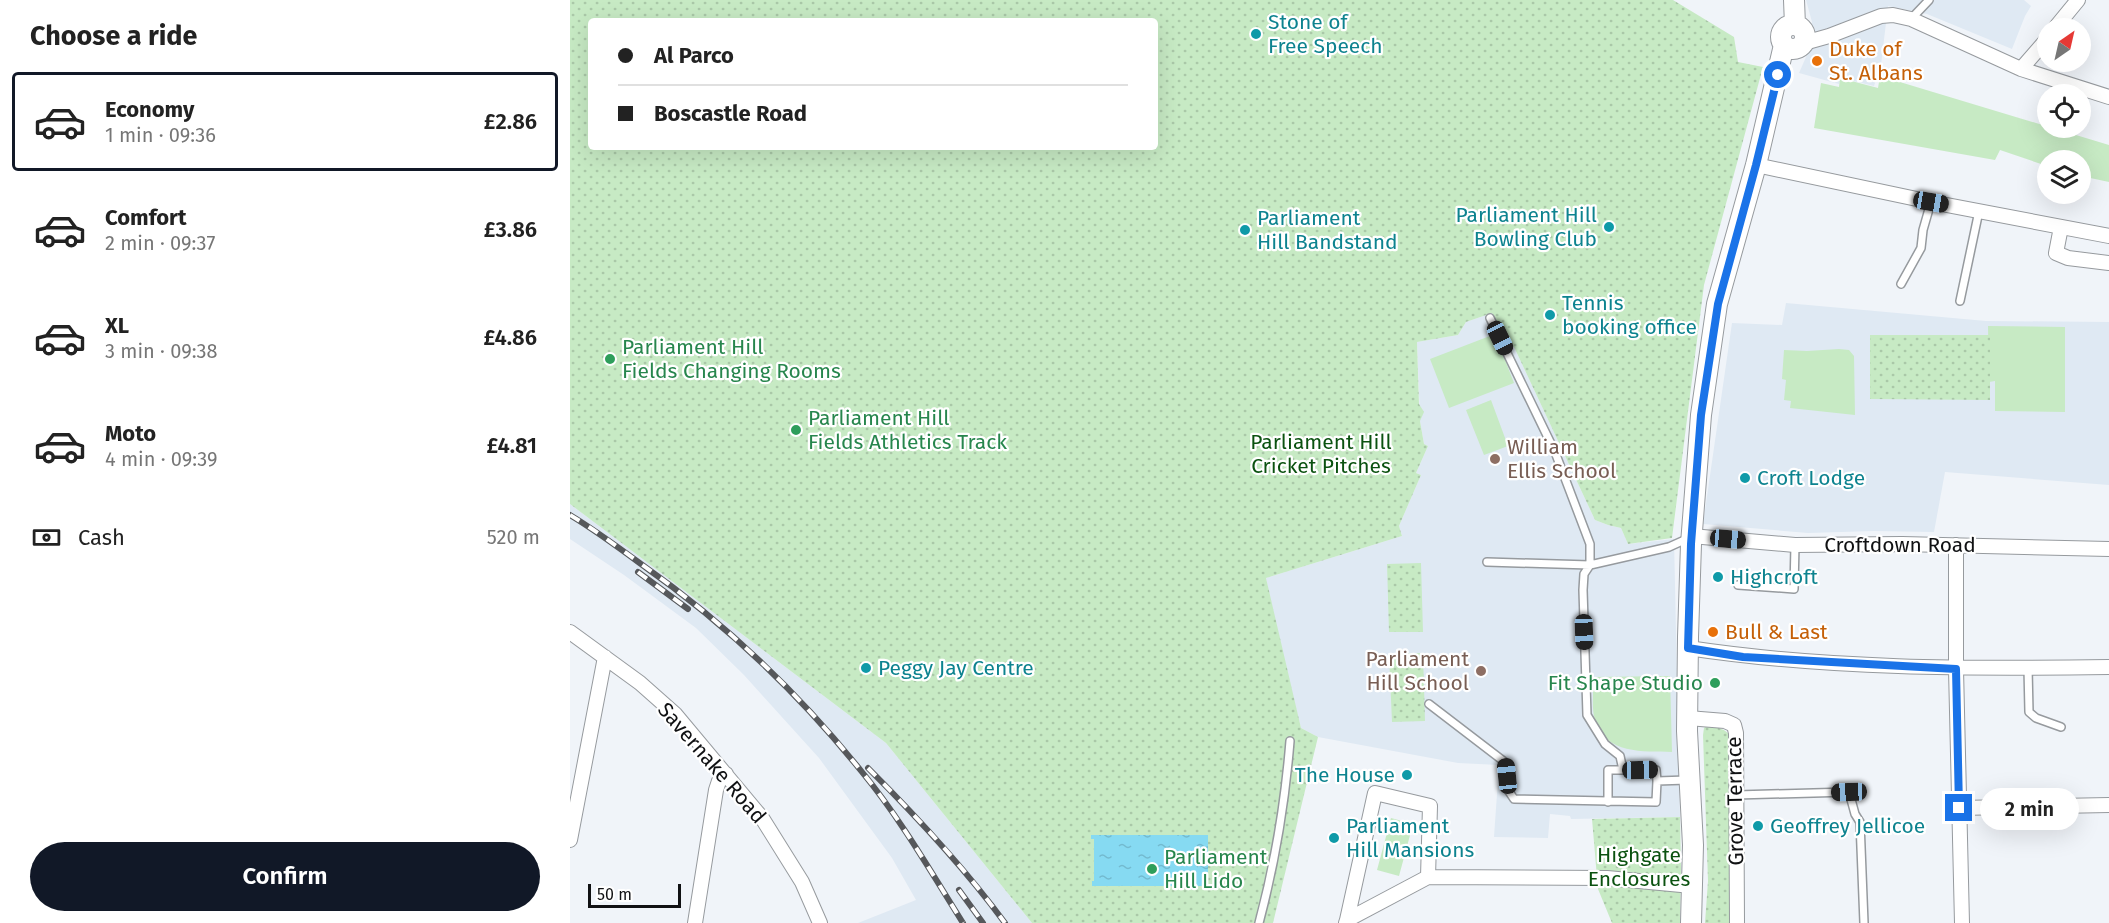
<!DOCTYPE html>
<meta charset="utf-8">
<style>
body{margin:0;font-family:"Fira Sans",sans-serif;background:#f2f2f2;color:#222;height:100vh;display:flex;flex-direction:column;font-size:22px;white-space:nowrap}
*{box-sizing:border-box;margin:0}
p{font-size:20px;color:#767676}
.icon{flex:none;width:33px;height:33px;fill:none;stroke:currentColor;stroke-width:2;stroke-linecap:round;stroke-linejoin:round}
.map{position:relative;flex:1;overflow:hidden}
.sheet{display:flex;flex-direction:column;background:#fff;width:570px}
.sheet>*{flex:none}
.guide{position:absolute;left:18px;top:18px;width:570px;height:132px;border-radius:6px;box-shadow:0 6px 24px #0002;display:grid;align-content:center;height:132px;padding:0 30px;background:#fff}
.needle{width:39px;rotate:34deg}
.fabs{position:absolute;left:1467px;top:18px;display:grid;gap:12px}
.fabs a{display:grid;place-items:center;width:54px;height:54px;border-radius:50%;background:#fff;box-shadow:0 6px 24px #0002;font-size:30px}
.scale{position:absolute;left:18px;bottom:15px;width:93px;box-sizing:border-box;padding-left:6px;border:3px solid #101113;border-top:0;font-size:16px;line-height:21px;white-space:nowrap;color:#101113;-webkit-text-stroke:4px #fff;paint-order:stroke}
.end{position:absolute;width:27px;height:27px;margin:-14px;border:8px solid #1a73e8;background:#fff;box-shadow:0 0 0 3px #fff}
.from{border-radius:50%}
.bubble{position:absolute;height:42px;border-radius:21px;background:#fff;box-shadow:0 6px 24px #0002;font-size:20px;font-weight:600;line-height:42px;text-align:center}
.car{position:absolute;width:18px;height:36px;margin:-18px -9px;border-radius:8px;box-shadow:0 0 4px 2px #0007;background:linear-gradient(#222 24%,#8ab4d8 0 40%,#222 0 76%,#8ab4d8 0 86%,#222 0)}
.guide b{display:flex;align-items:center;gap:21px;height:57px;font-size:22px}
.guide b+b{border-top:2px solid #e0e0e0}
.guide i{width:15px;height:15px;background:#222}
ul{padding:0;list-style:none}
li{display:flex;align-items:center;gap:18px;height:99px;margin:0 12px 9px;padding:0 18px;border:3px solid transparent;border-radius:6px}
li div{flex:1}
li b{display:block;font-size:22px}
li em{font-style:normal;font-weight:600}
li.current{border-color:#111827}
li>.icon{width:54px;height:54px;stroke-width:1.5}
h2{padding:0 30px;font-size:27px;line-height:72px}
.pay{display:flex;align-items:center;gap:15px;height:66px;padding:0 30px;font-size:22px}
.pay p{margin-inline-start:auto}
.button{display:flex;gap:12px;margin-top:auto;padding:12px 30px}
.button a{flex:1;height:69px;border-radius:36px;background:#111827;color:#fff;font-size:24px;font-weight:600;line-height:69px;text-align:center}
main{display:flex;flex:1;min-height:0}
.map>svg:first-child{display:block}
.built{fill:#dfe9f3}
.green{fill:#c7eac4}
.park{fill:url(#park-dots);fill-rule:evenodd}
.water{fill:url(#water-ripples)}
.lines{fill:none;stroke-linecap:round;stroke-linejoin:round}
.lane-casing{stroke:#969a9e;stroke-width:10}
.street-casing{stroke:#969a9e;stroke-width:16}
.secondary-casing{stroke:#969a9e;stroke-width:22}
.lane{stroke:#fff;stroke-width:7}
.street{stroke:#fff;stroke-width:14}
.secondary{stroke:#fff;stroke-width:20}
.rail-casing{stroke:#56585b;stroke-width:6}
.rail{stroke:#fff;stroke-width:4;stroke-dasharray:11;stroke-linecap:butt}
.route{stroke:#1a73e8;stroke-width:8}
.culture-dot{fill:#0f9aa8;stroke:#fff;stroke-width:2}
.food-dot{fill:#e8710a;stroke:#fff;stroke-width:2}
.leisure-dot{fill:#2e9e5b;stroke:#fff;stroke-width:2}
.education-dot{fill:#8d6e63;stroke:#fff;stroke-width:2}
.labels{text-anchor:middle;stroke-width:4.5;stroke-linejoin:round;paint-order:stroke}
.culture-label{font-size:21px;fill:#0d838f;stroke:#fff;text-anchor:start}
.food-label{font-size:21px;fill:#c56008;stroke:#fff;text-anchor:start}
.leisure-label{font-size:21px;fill:#27864d;stroke:#fff;text-anchor:start}
.park-label{font-size:21px;fill:#0b5210;stroke:#fff}
.education-label{font-size:21px;fill:#785e54;stroke:#fff;text-anchor:start}
.street-label{font-size:21px;fill:#101113;stroke:#fff}
</style>
<main>
<section class="sheet">
<h2>Choose a ride</h2>
<ul>
<li class="current"><svg class="icon" aria-label="car" viewBox="0 0 24 24"><path d="M5 17H2v-5l4-1 3-4h7l3 4 3 1v5h-3M9 17h6M6 11h13"/><circle cx="7" cy="17" r="2"/><circle cx="17" cy="17" r="2"/></svg><div><b>Economy</b><p>1 min · 09:36</p></div><em>£2.86</em></li>
<li><svg class="icon" aria-label="car" viewBox="0 0 24 24"><path d="M5 17H2v-5l4-1 3-4h7l3 4 3 1v5h-3M9 17h6M6 11h13"/><circle cx="7" cy="17" r="2"/><circle cx="17" cy="17" r="2"/></svg><div><b>Comfort</b><p>2 min · 09:37</p></div><em>£3.86</em></li>
<li><svg class="icon" aria-label="car" viewBox="0 0 24 24"><path d="M5 17H2v-5l4-1 3-4h7l3 4 3 1v5h-3M9 17h6M6 11h13"/><circle cx="7" cy="17" r="2"/><circle cx="17" cy="17" r="2"/></svg><div><b>XL</b><p>3 min · 09:38</p></div><em>£4.86</em></li>
<li><svg class="icon" aria-label="car" viewBox="0 0 24 24"><path d="M5 17H2v-5l4-1 3-4h7l3 4 3 1v5h-3M9 17h6M6 11h13"/><circle cx="7" cy="17" r="2"/><circle cx="17" cy="17" r="2"/></svg><div><b>Moto</b><p>4 min · 09:39</p></div><em>£4.81</em></li>
</ul>
<div class="pay"><svg class="icon" aria-label="cash" viewBox="0 0 24 24"><path d="M3 7h18v10H3z"/><circle cx="12" cy="12" r="2"/></svg>Cash<p>520 m</p></div>
<div class="button"><a>Confirm</a></div>
</section>
<div class="map">
<svg width="1539" height="923" viewBox="0 0 1539 923">
<defs>
<pattern id="park-dots" width="8" height="8" patternUnits="userSpaceOnUse" patternTransform="scale(1.5)"><rect width="8" height="8" fill="#c7eac4"/><path d="M2 2h.1M6 6h.1" fill="none" stroke="#aac8a8" stroke-width="1.8" stroke-linecap="round"/></pattern>
<pattern id="water-ripples" width="26" height="14" patternUnits="userSpaceOnUse" patternTransform="scale(1.5)"><rect width="26" height="14" fill="#86daf2"/><path d="M2 4q2-2 4 0t4 0M15 11q2-2 4 0t4 0" fill="none" stroke="#73bacf"/></pattern>
</defs>
<rect width="100%" height="100%" fill="#f0f4f9"/>
<path class="built" d="M1236 0H1454L1461 6 1455 16 1442 49 1357 14 1318 6 1311 65 1304 86 1271 78 1269 84 1229 73 1243 41 1242 22Z
M1216 303 1416 321 1539 322V485L1375 472 1364 532 1304 531 1238 533 1133 524 1162 323 1212 325Z
M922 313 945 349 1025 520 1038 525 1051 528 1058 544 1104 539 1110 817 1001 819 1000 816 980 814 978 838 924 837 929 765 888 763 748 737 731 728 707 634 696 578 832 536 829 526 851 475 846 473 858 446 854 444 850 421 847 342 888 335 896 322Z
M0 504 316 743 462 923H288L346 900 322 858 249 758 174 675 126 628 54 575 0 539Z"/>
<path class="green" d="M1310 76 1539 145V182L1511 176 1510 160H1478L1477 166 1430 150 1425 160 1244 128 1251 83 1269 87 1270 78 1308 88Z
M1418 326 1495 327V412L1425 411V381L1419 382Z
M925 334 944 383 879 408 860 359Z
M1269 349 1279 350 1284 356 1285 415 1220 408 1221 401 1214 400 1216 380 1212 379 1214 350 1237 351Z
M921 400 938 446 914 455 896 410Z
M1100 676 1102 752C1073 751 1036 755 1025 720 1021 708 1024 691 1023 677Z
M821 818 843 824 829 876 807 870Z"/>
<path class="park" d="M0 0H1103L1164 37 1168 62 1193 67 1134 285 1102 538 1058 544 1051 528 1038 525 1025 520 945 349 922 313 896 322 888 335 847 342 849 404 854 412 850 421 854 444 858 446 846 473 851 475 829 526 832 536 696 578 731 728 748 737 703 923H462L316 743 0 504ZM21 21H585V147H21Z
M1300 335H1420V400L1300 399Z
M851 563 853 632H819L817 564Z
M853 653 855 721 822 722 819 654Z
M1136 726C1148 727 1155 728 1162 738V923H1135L1138 881 1133 735 1134 728Z
M1110 817 1111 868 1110 923H1042L1028 889 1022 819Z"/>
<path class="water" d="M521 835H638V886H522V881H524V839H521Z"/>
<g class="lines">
<defs>
<path id="lane" d="M1341 19 1359 0
M1331 284 1351 248 1353 230 1361 202
M1390 301 1409 211
M917 562 1020 565V544L985 452 920 318
M1168 585 1224 589 1225 545
M1458 668 1459 712 1466 718 1491 727
M859 704 936 763 938 790 944 799 1086 802 1087 781 1117 780
M1087 781 1086 770H1053L1050 756 1035 744 1017 715 1013 590 1014 574 1020 565 1099 547 1119 538
M1166 795 1279 792 1285 814 1290 822 1294 923
M1038 802V770H1053
M689 923C705 863 715 803 720 741"/>
<path id="street" d="M1485 28 1508 0
M1234 43 1259 36 1311 16 1323 15 1341 19 1451 69 1539 97
M1451 69 1478 38
M1186 165 1361 202 1539 236
M1491 227 1486 253 1498 258 1539 263
M1121 536 1225 545 1332 544 1539 549
M1386 545V669L1392 923
M0 632 70 683 105 714 192 818 232 882 250 923
M1118 648C1257 669 1399 669 1539 667
M1118 718 1155 721 1164 725 1166 733 1167 923
M1389 808 1539 805
M0 840 35 657
M777 920 805 793 860 806 858 877
M125 923 146 790 149 781 156 774
M776 923 777 920 858 877 1037 878 1122 886"/>
<path id="secondary" d="M1224 0 1225 25
M1211 37a12 12 0 1 1 24 0a12 12 0 1 1-24 0Z
M1121 923 1123 845 1117 731 1118 637 1121 544 1131 415 1147 304 1186 165 1214 45"/>
</defs>
<use href="#lane" class="lane-casing"/>
<use href="#street" class="street-casing"/>
<use href="#secondary" class="secondary-casing"/>
<use href="#lane" class="lane"/>
<use href="#street" class="street"/>
<use href="#secondary" class="secondary"/>
<defs>
<path id="rail" d="M0 515C25 530 48 547 71 564 155 623 228 692 292 772 330 818 361 872 393 923
M68 572 118 609
M298 768C347 817 394 867 435 923
M389 890 413 923"/>
</defs>
<use href="#rail" class="rail-casing"/>
<use href="#rail" class="rail"/>
</g>
<g class="lines">
<path class="route" d="M1208 75 1186 165 1148 304 1131 415 1121 544 1118 648 1173 657 1386 669 1389 808"/>
</g>
<g class="culture-dot">
<circle cx="686" cy="34" r="6"/>
<circle cx="1039" cy="227" r="6"/>
<circle cx="675" cy="230" r="6"/>
<circle cx="980" cy="315" r="6"/>
<circle cx="1175" cy="478" r="6"/>
<circle cx="1148" cy="577" r="6"/>
<circle cx="296" cy="668" r="6"/>
<circle cx="837" cy="775" r="6"/>
<circle cx="1188" cy="826" r="6"/>
<circle cx="764" cy="838" r="6"/>
</g>
<g class="food-dot">
<circle cx="1247" cy="61" r="6"/>
<circle cx="1143" cy="632" r="6"/>
</g>
<g class="leisure-dot">
<circle cx="40" cy="359" r="6"/>
<circle cx="226" cy="430" r="6"/>
<circle cx="1145" cy="683" r="6"/>
<circle cx="582" cy="869" r="6"/>
</g>
<g class="education-dot">
<circle cx="925" cy="459" r="6"/>
<circle cx="911" cy="671" r="6"/>
</g>
<g class="labels">
<g class="culture-label">
<text x="698" y="29">Stone of<tspan x="698" dy="24">Free Speech</tspan></text>
<text x="1027" y="222" text-anchor="end">Parliament Hill<tspan x="1027" dy="24">Bowling Club</tspan></text>
<text x="687" y="225">Parliament<tspan x="687" dy="24">Hill Bandstand</tspan></text>
<text x="992" y="310">Tennis<tspan x="992" dy="24">booking office</tspan></text>
<text x="1187" y="485">Croft Lodge</text>
<text x="1160" y="584">Highcroft</text>
<text x="308" y="675">Peggy Jay Centre</text>
<text x="825" y="782" text-anchor="end">The House</text>
<text x="776" y="833">Parliament<tspan x="776" dy="24">Hill Mansions</tspan></text>
<text x="1200" y="833">Geoffrey Jellicoe</text>
</g>
<g class="food-label">
<text x="1259" y="56">Duke of<tspan x="1259" dy="24">St. Albans</tspan></text>
<text x="1155" y="639">Bull &amp; Last</text>
</g>
<g class="leisure-label">
<text x="52" y="354">Parliament Hill<tspan x="52" dy="24">Fields Changing Rooms</tspan></text>
<text x="238" y="425">Parliament Hill<tspan x="238" dy="24">Fields Athletics Track</tspan></text>
<text x="1133" y="690" text-anchor="end">Fit Shape Studio</text>
<text x="594" y="864">Parliament<tspan x="594" dy="24">Hill Lido</tspan></text>
</g>
<g class="park-label">
<text x="751" y="449">Parliament Hill<tspan x="751" dy="24">Cricket Pitches</tspan></text>
<text x="1069" y="862">Highgate<tspan x="1069" dy="24">Enclosures</tspan></text>
</g>
<g class="education-label">
<text x="937" y="454">William<tspan x="937" dy="24">Ellis School</tspan></text>
<text x="899" y="666" text-anchor="end">Parliament<tspan x="899" dy="24">Hill School</tspan></text>
</g>
<g class="street-label">
<text x="1330" y="552">Croftdown Road</text>
<text transform="translate(142 763) rotate(49)" y="7">Savernake Road</text>
<text transform="translate(1165 801) rotate(-91)" y="7">Grove Terrace</text>
</g>
</g>
</svg>
<div class="fabs">
<a><svg class="needle" viewBox="-14 -14 28 28"><path d="M0-13l5 13h-10z" fill="#e53935"/><path d="M0 13l5-13h-10z" fill="#767676"/></svg></a>
<a><svg class="icon" aria-label="locate" viewBox="0 0 24 24"><circle cx="12" cy="12" r="6"/><path d="M12 2v4M12 18v4M2 12h4M18 12h4"/></svg></a>
<a><svg class="icon" aria-label="layers" viewBox="0 0 24 24"><path d="M12 4l9 5-9 5-9-5zM3 14l9 5 9-5"/></svg></a>
</div>
<div class="scale">50 m</div>
<i class="end from" style="left:1208px;top:75px"></i>
<i class="end" style="left:1389px;top:808px"></i>
<div class="bubble" style="left:1410px;top:788px;width:99px">2 min</div>
<i class="car" style="left:1361px;top:202px;rotate:100deg"></i>
<i class="car" style="left:930px;top:338px;rotate:154deg"></i>
<i class="car" style="left:1158px;top:539px;rotate:95deg"></i>
<i class="car" style="left:1014px;top:632px;rotate:178deg"></i>
<i class="car" style="left:1070px;top:770px;rotate:89deg"></i>
<i class="car" style="left:937px;top:776px;rotate:354deg"></i>
<i class="car" style="left:1279px;top:792px;rotate:268deg"></i>
<div class="guide">
<b><i class="from"></i>Al Parco</b>
<b><i></i>Boscastle Road</b>
</div>
</div>
</main>
